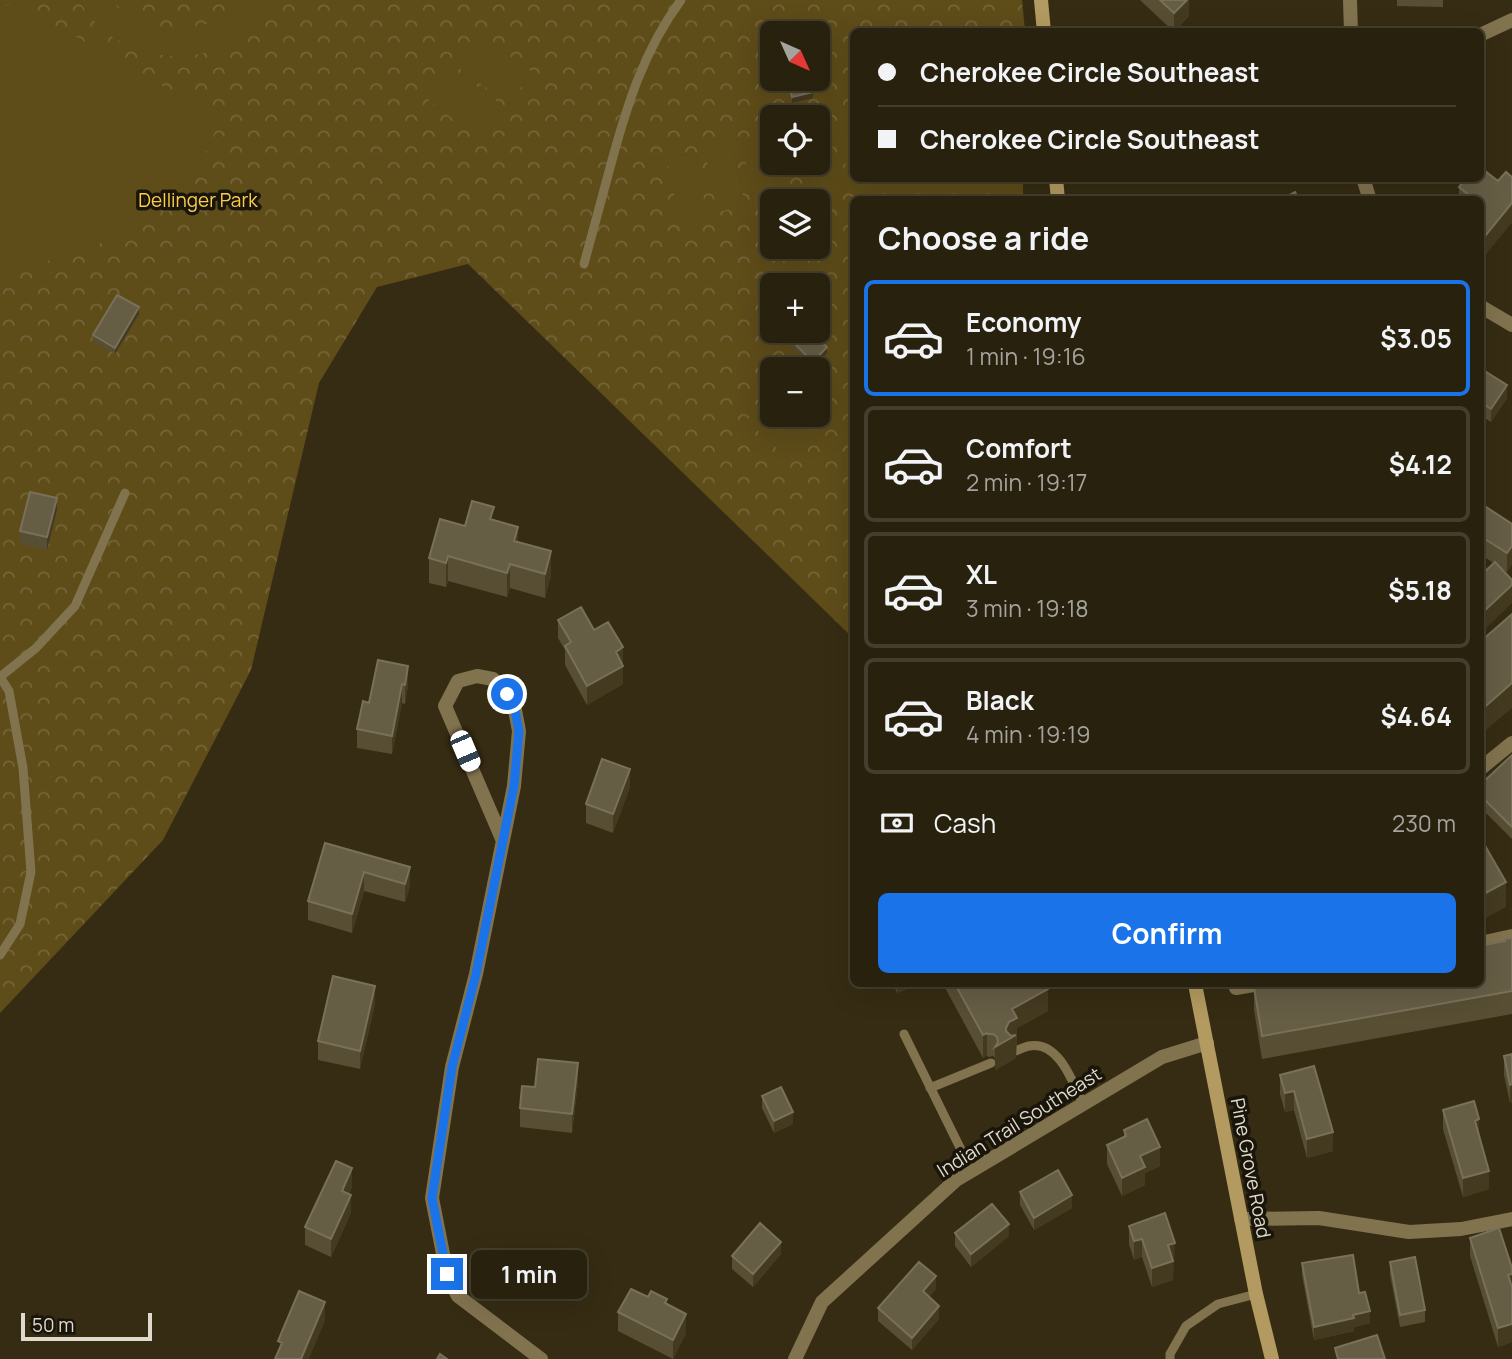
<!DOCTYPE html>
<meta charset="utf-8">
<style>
body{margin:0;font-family:Manrope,sans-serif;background:#302917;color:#f1f3f6;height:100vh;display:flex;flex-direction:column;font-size:26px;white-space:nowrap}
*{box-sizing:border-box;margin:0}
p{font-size:23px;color:#a5a39e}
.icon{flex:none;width:38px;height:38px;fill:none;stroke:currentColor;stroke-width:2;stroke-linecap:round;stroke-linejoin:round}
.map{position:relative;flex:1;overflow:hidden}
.panel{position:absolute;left:850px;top:196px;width:634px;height:791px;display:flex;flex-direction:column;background:#28210e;border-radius:10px;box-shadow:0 7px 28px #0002,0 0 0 2px #443e2e}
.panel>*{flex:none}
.banner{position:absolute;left:850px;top:28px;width:634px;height:154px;border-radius:10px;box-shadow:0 7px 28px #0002,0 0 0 2px #443e2e;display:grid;align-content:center;height:154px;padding:0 28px;background:#28210e}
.needle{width:46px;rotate:135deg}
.tools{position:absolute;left:760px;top:21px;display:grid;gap:14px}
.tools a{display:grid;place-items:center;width:70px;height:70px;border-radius:10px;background:#28210e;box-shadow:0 7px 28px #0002,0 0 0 2px #443e2e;font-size:35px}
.scale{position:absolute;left:21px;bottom:18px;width:131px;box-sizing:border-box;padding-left:7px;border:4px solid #dfdacb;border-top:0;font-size:19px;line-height:24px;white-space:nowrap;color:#dfdacb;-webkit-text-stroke:5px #19150b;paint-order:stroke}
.end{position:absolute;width:32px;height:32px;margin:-16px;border:9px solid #1a73e8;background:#fff;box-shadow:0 0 0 4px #fff}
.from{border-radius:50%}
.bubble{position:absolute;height:49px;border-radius:10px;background:#28210e;box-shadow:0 7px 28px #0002,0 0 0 2px #443e2e;font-size:23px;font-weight:700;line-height:49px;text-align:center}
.car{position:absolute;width:21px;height:42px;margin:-21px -10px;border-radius:9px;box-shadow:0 0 5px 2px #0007;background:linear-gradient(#fff 24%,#345 0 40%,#fff 0 76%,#345 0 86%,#fff 0)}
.banner b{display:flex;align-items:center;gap:24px;height:66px;font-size:26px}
.banner b+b{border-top:2px solid #443e2e}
.banner i{width:18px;height:18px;background:#f1f3f6}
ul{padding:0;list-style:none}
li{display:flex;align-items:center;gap:21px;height:116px;margin:0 14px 10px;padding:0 14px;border:4px solid #443e2e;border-radius:10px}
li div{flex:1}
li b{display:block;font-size:26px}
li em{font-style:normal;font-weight:700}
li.selected{border-color:#1a73e8}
li>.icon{width:63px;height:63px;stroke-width:1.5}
h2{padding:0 28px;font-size:32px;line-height:84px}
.pay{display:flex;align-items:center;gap:18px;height:77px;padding:0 28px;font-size:26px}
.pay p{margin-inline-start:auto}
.primary-button{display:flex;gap:14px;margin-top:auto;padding:14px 28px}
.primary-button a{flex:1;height:80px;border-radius:10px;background:#1a73e8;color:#fff;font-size:28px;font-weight:700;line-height:80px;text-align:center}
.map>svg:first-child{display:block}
.park{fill:url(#park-crowns);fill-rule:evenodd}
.pitch{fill:#5e4c19}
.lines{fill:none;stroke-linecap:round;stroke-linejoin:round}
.lane{stroke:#82734f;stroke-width:9}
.street{stroke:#82734f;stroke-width:14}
.secondary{stroke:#b29a60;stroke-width:14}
.wall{fill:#574e34}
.shaded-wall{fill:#443a20}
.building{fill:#665d45;stroke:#79705a;stroke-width:2}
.route{stroke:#1a73e8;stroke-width:9}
.labels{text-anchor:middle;stroke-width:7;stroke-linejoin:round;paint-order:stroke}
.park-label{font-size:19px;fill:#fbcd4b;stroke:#19150b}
.street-label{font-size:19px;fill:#dfdacb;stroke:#19150b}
</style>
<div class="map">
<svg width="1512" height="1359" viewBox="0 0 1512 1359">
<defs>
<pattern id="park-crowns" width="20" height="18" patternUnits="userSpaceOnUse" patternTransform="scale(1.75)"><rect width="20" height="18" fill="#5e4c19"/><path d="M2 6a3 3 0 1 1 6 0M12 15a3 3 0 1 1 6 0" fill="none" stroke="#756539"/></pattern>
</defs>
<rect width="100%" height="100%" fill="#362c13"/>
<path class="park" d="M0 0H1022L1025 31 854 32V178L1023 179V199L854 200V639L468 264 377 287 319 383 251 670 163 840 0 1013ZM772 33H817V79H772ZM772 117H817V163H772ZM772 201H817V247H772ZM772 285H817V331H772ZM772 369H817V415H772Z"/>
<path class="pitch" d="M78 0H111C138 34 191 37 226 15 232 11 237 5 242 0H274C267 10 260 21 251 30 216 60 159 64 119 41 102 32 89 16 78 0Z
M16 3 221 119C213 135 207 153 197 168 160 220 99 250 38 263 26 265 12 263 0 263V7Z
M478 33 532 72 509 104 454 65Z
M452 68 506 108 482 141 428 100Z
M854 121V178L878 179 850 185 837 125Z
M828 126 841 186 812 192 806 163H817V128Z
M770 138 772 163H775L781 198 754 203 742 143Z
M732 145 745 206 717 212 705 151Z
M694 153 707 214 679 220 667 158Z
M817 394 839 415 819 435 799 415H817Z
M767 399 772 404V415H783L812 442 792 463 747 420Z"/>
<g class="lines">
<path class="lane" d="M584 264C593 231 602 198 611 164 627 105 644 50 681 0
M0 955 20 924 31 872 23 768 9 691 0 677 36 648 75 606 125 493
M904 1034 971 1170
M1013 1052C1018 1050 1024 1047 1029 1046 1059 1040 1073 1083 1083 1104
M930 1088 991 1063
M1170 1359V1354L1186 1326 1218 1304 1256 1294"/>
<path class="street" d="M1350 0 1351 32
M1480 35 1512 20
M1363 178 1370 200
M1480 306 1512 325
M1480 769 1512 743
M503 841 445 706 458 681 477 676 493 679 507 694 515 710 519 731 514 786 476 974 452 1067 432 1198 447 1274 458 1296 541 1359
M1480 943 1512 936
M1236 988 1259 984
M1241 1219 1319 1218 1409 1232 1461 1229 1512 1219
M795 1359 822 1302 956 1180 1162 1057 1207 1043"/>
<path class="secondary" d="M1041 0 1044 32
M1056 178 1058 200
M1195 984 1256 1294 1272 1359"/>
</g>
<path class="wall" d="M1140 0H1189V16L1174 32Z
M1397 0H1443V7L1397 6Z
M786 79H810L813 98 792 103Z
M1512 177V222L1481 260 1480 200H1459V187L1498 181Z
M139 314 115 354 93 341V335Z
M791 340 827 353 813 368 791 347Z
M1480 368 1507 398 1491 422 1480 415Z
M1480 503 1512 524V564L1507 572 1480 554Z
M57 510 47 550 20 544V531Z
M494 520 518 542 551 575 545 598 510 588 507 597 448 581 446 587 429 583V558L465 526Z
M558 620 594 630 623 684 587 705 565 665V650L558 638Z
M408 666V685L405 704 402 703 392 754 357 748V729L369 703Z
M1512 755V839L1480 807V785Z
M630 787 613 833 586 823V804Z
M325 843 410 886 405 902 364 891 352 933 308 920V901Z
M1512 938V1014L1262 1059 1254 1010V987L1480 984 1505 941Z
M893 984H919L897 993Z
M943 984H1045L1048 1011 1017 1028 1016 1058 995 1070V1058L993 1056 988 1057 987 1055 983 1058Z
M375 1004 360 1069 318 1060V1041Z
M1512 1054 1510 1103 1504 1075V1056Z
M1314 1066 1333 1151 1307 1158 1294 1110 1285 1112 1280 1094V1075Z
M578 1082 572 1133 520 1127V1108L535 1087Z
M762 1096 793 1124 774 1133 762 1108Z
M1443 1110 1489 1189 1463 1197 1443 1129Z
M1124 1130 1160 1166 1145 1173V1185L1122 1196 1107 1164V1145L1124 1137Z
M352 1187 349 1194 351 1213 331 1257 305 1245V1227Z
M1020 1192 1072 1208 1034 1230 1020 1205Z
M1129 1226 1175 1262H1173V1280L1152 1287 1142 1257 1134 1260 1129 1244Z
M955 1233 1009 1236 971 1267 955 1246Z
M1470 1238 1512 1268V1342L1498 1347 1470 1256Z
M781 1254 753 1287 732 1269V1256Z
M1390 1262 1425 1310V1322L1400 1327 1390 1275Z
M1302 1263 1359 1293 1370 1323 1354 1327V1331L1314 1340 1302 1275Z
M936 1289 929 1297 939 1319 912 1350 878 1321V1308Z
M648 1297 667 1305 686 1333 673 1359 618 1331V1312Z"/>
<path class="shaded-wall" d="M1187 0H1189V16L1174 32V13Z
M813 92V98L792 103V97Z
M1512 203V222L1481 260V241Z
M139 307V314L115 354V348Z
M827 347V353L813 368V362Z
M1507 385V398L1491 422V409Z
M57 498V510L47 550V537Z
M518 527V552L514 541Z
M1512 546V564L1507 572V553Z
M551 551V575L545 598V574Z
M448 556V581L446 587V563Z
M510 564V588L507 597V573Z
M1512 585V603L1480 634V615Z
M623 647V684L587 705V686L616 652Z
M408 666V685L405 704V685Z
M1512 683V708L1480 735V711Z
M402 684V703L392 754V736Z
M630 769V787L613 833V814Z
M410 867V886L405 902V884Z
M364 872V891L352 933V914Z
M1506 882V907L1480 921V896Z
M897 984H919L897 993Z
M375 986V1004L360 1069V1051Z
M1048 989V1011L1017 1028 1016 1058 995 1070V1047L1006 1028 1012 1009Z
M987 1033V1055L983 1058V1035Z
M578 1063V1082L572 1133V1114Z
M1512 1084V1103H1510V1085Z
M1294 1091V1110L1285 1112V1093Z
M793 1112V1124L774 1133V1121Z
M1479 1119V1138L1475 1121Z
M1333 1132V1151L1307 1158V1139Z
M1160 1147V1166L1145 1173V1185L1122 1196V1178L1140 1156Z
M352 1168V1187L342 1209V1191Z
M1489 1171V1189L1463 1197V1178Z
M351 1195V1213L331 1257V1239Z
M1072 1195V1208L1034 1230V1218Z
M1009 1224V1236L971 1267V1254Z
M1142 1239V1257L1134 1260V1241Z
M781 1242V1254L753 1287V1274Z
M1175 1243 1173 1280 1152 1287V1268L1168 1245Z
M1512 1274V1293L1508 1275Z
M936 1276V1289L923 1304V1291Z
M325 1302V1321L309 1359H301Z
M939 1306V1319L912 1350V1338Z
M1370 1311V1323L1354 1327V1331L1314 1340V1327L1353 1315Z
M686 1314V1333L673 1359V1340Z
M1512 1324V1342L1498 1347V1328Z"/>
<path class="building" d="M1160 0H1187L1174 13Z
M1160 28V32H1140Z
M788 79H810L813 92 792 97Z
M1480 167 1498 181 1506 172 1512 177V203L1481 241 1480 212 1484 207 1480 204V200H1475L1459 187 1466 178H1480Z
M1295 192 1299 200H1280Z
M117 295 139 307 115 348 93 335Z
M800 331H810L827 347 813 362 791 340Z
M1480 368 1507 385 1491 409 1480 402Z
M30 492 57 498 47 537 20 531Z
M472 501 494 507 490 519 518 527 514 541 551 551 545 574 510 564 507 573 448 556 446 563 429 558 440 519 465 526Z
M1480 503 1512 524V546L1507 553 1480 536Z
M1495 562 1512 580V585L1480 615V576Z
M581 607 594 630 608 622 623 647 616 652 623 666 587 686 565 646 571 642 558 620Z
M1512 614V683L1480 711V642Z
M378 660 408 666 405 685 402 684 392 736 357 729 363 701 369 703Z
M1512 755V827L1480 795V785Z
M602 759 630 769 613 814 586 804Z
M1480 837 1506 882 1480 896Z
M325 843 410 867 405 884 364 872 352 914 308 901Z
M1512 938V991L1262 1036 1254 987 1270 984H1480V946L1505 941V939Z
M333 976 375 986 360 1051 318 1041Z
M955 984H1045L1048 989 1012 1009 1017 1018 1009 1022 1006 1028V1031L1011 1036 1016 1035 995 1047 998 1042 997 1037 993 1034H988L987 1033 983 1035Z
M1512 1054V1084L1510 1085 1504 1056Z
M538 1059 578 1063 572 1114 520 1108 522 1086 535 1087Z
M1314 1066 1333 1132 1307 1139 1294 1091 1285 1093 1280 1075Z
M781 1087 793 1112 774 1121 762 1096Z
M1474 1101 1479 1119 1475 1121 1489 1171 1463 1178 1443 1110Z
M1147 1119 1160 1147 1140 1156 1145 1167 1122 1178 1107 1145 1126 1136 1124 1130Z
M336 1161 352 1168 342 1191 351 1195 331 1239 305 1227Z
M1058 1170 1072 1195 1034 1218 1020 1192Z
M992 1204 1009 1224 971 1254 955 1233Z
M1165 1213 1175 1243 1168 1245 1173 1261 1152 1268 1142 1239 1134 1241 1129 1226Z
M760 1223 781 1242 753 1274 732 1256Z
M1499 1228 1512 1268V1274L1508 1275 1512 1287V1324L1498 1328 1470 1238Z
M1353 1255 1359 1293 1365 1292 1370 1311 1353 1315 1354 1318 1314 1327 1302 1263Z
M1415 1257 1425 1310 1400 1315 1390 1262Z
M919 1262 936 1276 923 1291 939 1306 912 1338 878 1308Z
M631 1289 648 1297 651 1291 667 1299 665 1303 686 1314 673 1340 618 1312Z
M299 1291 325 1302 301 1359H275L282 1343 278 1341Z
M1377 1335 1385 1359H1338L1335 1348Z
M440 1354 447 1359H437Z"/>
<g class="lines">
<path class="route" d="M447 1274 432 1198 452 1067 476 974 514 786 519 731 515 710 507 694"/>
</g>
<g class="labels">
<g class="park-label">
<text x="198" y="207">Dellinger Park</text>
</g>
<g class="street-label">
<text transform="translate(1019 1122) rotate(-32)" y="7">Indian Trail Southeast</text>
<text transform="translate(1251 1168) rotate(79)" y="7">Pine Grove Road</text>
</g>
</g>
</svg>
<div class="tools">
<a><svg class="needle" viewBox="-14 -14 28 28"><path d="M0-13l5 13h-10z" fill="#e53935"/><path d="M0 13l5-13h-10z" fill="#a5a39e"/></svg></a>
<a><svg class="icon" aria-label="locate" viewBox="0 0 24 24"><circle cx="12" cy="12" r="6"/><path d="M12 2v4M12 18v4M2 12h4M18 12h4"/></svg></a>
<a><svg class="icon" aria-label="layers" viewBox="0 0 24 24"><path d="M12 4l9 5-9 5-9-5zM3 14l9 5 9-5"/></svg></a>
<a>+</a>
<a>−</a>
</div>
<div class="scale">50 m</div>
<i class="end from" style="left:507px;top:694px"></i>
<i class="end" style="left:447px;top:1274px"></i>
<div class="bubble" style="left:471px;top:1250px;width:116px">1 min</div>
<i class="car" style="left:465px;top:751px;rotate:157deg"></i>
<div class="banner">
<b><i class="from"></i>Cherokee Circle Southeast</b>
<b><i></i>Cherokee Circle Southeast</b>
</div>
<section class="panel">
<h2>Choose a ride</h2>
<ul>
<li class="selected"><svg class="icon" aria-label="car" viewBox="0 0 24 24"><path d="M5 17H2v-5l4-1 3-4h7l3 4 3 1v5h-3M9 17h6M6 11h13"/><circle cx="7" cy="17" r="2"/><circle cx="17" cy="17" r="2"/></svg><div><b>Economy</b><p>1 min · 19:16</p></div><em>$3.05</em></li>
<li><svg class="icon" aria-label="car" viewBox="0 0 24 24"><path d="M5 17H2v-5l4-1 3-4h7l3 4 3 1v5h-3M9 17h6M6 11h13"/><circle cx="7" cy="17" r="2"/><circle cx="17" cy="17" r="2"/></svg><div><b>Comfort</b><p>2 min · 19:17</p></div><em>$4.12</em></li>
<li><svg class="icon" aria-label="car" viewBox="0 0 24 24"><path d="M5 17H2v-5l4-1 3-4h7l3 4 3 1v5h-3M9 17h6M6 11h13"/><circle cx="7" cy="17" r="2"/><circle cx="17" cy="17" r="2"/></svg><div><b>XL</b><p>3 min · 19:18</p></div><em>$5.18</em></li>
<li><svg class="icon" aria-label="car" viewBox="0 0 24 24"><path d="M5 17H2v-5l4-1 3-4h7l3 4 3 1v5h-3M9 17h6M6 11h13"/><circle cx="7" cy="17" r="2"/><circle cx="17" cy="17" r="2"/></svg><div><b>Black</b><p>4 min · 19:19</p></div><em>$4.64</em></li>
</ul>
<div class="pay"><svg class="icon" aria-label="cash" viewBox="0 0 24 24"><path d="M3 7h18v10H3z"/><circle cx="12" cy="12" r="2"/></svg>Cash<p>230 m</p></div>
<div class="primary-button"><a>Confirm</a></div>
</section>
</div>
